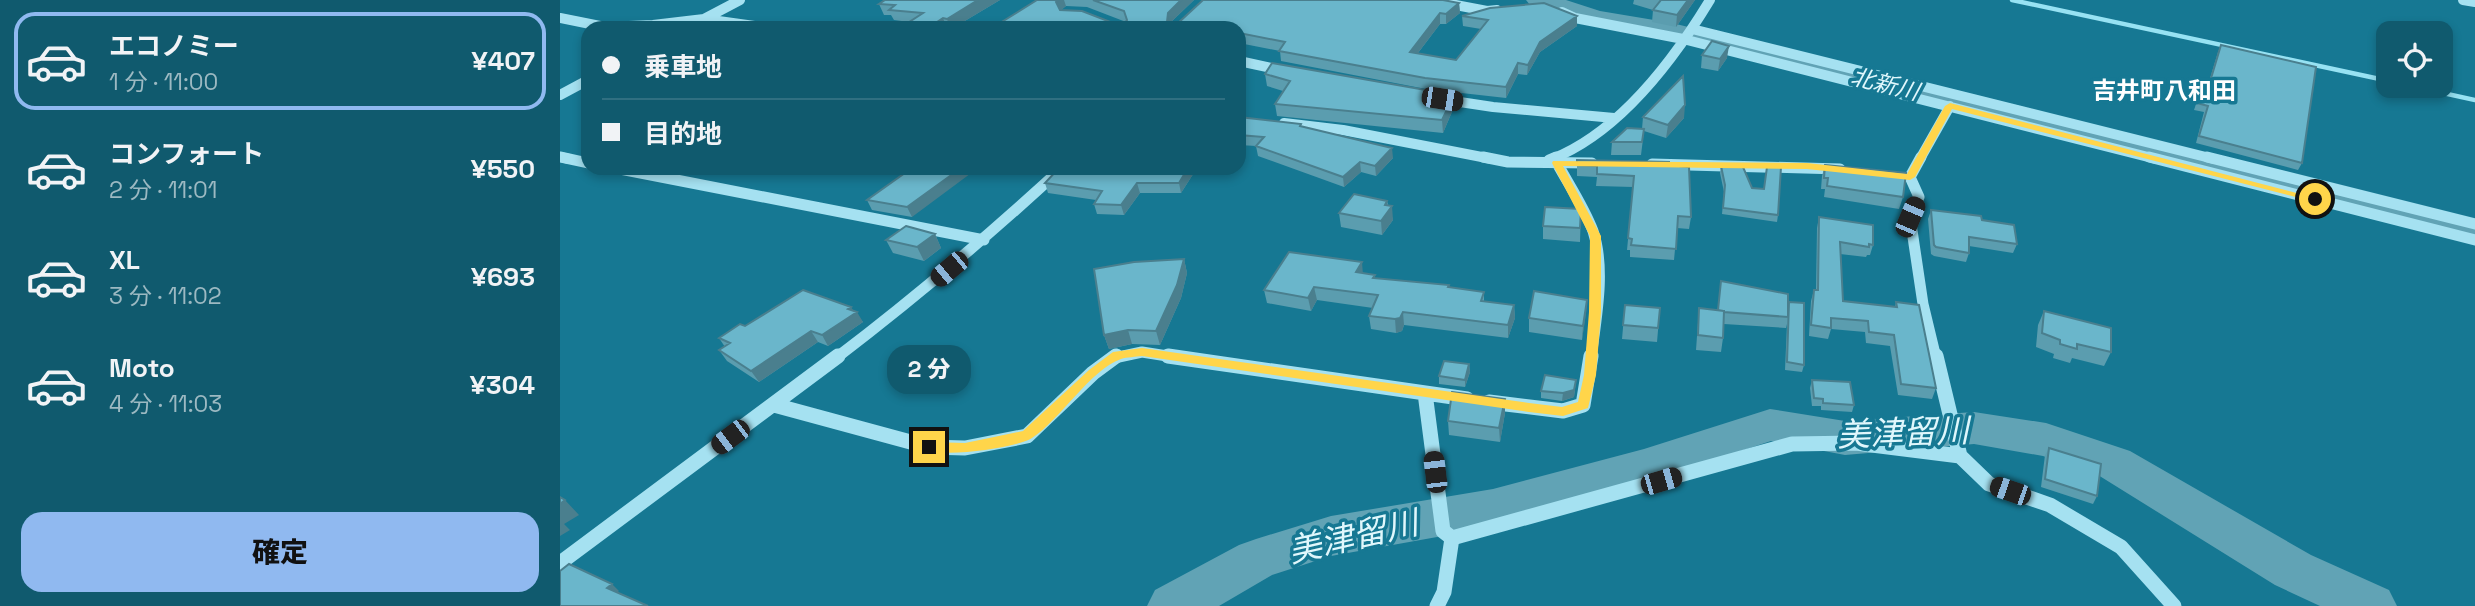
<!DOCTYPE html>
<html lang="ja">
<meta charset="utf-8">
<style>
body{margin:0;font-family:"Space Grotesk","Noto Sans JP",sans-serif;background:#196073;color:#f1f3f6;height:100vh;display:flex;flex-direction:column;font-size:26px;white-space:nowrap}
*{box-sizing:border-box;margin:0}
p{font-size:23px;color:#9cb9c2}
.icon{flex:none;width:38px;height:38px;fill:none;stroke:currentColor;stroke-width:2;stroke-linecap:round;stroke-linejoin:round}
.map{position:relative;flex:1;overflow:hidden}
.panel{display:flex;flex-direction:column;background:#105a6e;width:560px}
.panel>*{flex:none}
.hud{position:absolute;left:21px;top:21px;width:665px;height:154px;border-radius:21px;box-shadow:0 4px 10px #0003;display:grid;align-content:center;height:154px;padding:0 21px;background:#105a6e}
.buttons{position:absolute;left:1816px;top:21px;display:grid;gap:14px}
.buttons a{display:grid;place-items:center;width:77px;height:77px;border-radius:14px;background:#105a6e;box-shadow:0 4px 10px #0003;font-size:35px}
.end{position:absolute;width:32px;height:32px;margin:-16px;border:9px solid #ffd54a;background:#111;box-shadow:0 0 0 4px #111}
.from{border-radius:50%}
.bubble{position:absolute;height:49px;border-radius:21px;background:#105a6e;box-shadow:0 4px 10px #0003;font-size:23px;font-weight:800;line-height:49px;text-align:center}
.car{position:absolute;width:21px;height:42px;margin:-21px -10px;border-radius:9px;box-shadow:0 0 5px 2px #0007;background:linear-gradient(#222 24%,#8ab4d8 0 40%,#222 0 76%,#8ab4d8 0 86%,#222 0)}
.hud b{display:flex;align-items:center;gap:24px;height:66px;font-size:26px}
.hud b+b{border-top:2px solid #306f81}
.hud i{width:18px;height:18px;background:#f1f3f6}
ul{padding:12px 0 0;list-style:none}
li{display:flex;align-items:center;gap:21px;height:98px;margin:0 14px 10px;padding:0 7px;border:4px solid transparent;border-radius:21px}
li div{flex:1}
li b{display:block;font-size:26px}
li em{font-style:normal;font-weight:800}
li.active{border-color:#90b9f0}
li>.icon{width:63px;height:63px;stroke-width:1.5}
.button{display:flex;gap:14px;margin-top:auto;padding:14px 21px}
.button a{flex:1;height:80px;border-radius:21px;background:#90b9f0;color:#111;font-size:28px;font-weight:800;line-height:80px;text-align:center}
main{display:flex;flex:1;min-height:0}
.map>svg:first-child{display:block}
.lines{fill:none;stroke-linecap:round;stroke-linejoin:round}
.stream{stroke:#97e2f3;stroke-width:4.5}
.river{fill:#61a3b5;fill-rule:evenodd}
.minor-far2{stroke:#a5e1f1;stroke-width:10}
.minor-far1{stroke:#a5e1f1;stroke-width:11}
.minor{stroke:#a5e1f1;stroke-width:15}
.wall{fill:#5b9daf;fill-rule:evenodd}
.shaded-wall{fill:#4a7f8e}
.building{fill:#6ab6cb;stroke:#4a7f8e;stroke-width:2}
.route{fill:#ffd54a}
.labels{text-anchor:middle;stroke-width:7;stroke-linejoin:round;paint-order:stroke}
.far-water-label{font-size:23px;font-style:italic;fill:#e0f7fc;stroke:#167893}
.far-quarter-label{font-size:24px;font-weight:bold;fill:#fff;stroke:#167893}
.near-water-label{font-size:33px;font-style:italic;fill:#e0f7fc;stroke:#167893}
</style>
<main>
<section class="panel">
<ul>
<li class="active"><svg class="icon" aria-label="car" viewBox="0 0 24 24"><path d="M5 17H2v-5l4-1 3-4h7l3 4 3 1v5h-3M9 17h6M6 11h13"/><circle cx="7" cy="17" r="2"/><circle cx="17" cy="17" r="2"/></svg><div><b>エコノミー</b><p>1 分 · 11:00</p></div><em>¥407</em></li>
<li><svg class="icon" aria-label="car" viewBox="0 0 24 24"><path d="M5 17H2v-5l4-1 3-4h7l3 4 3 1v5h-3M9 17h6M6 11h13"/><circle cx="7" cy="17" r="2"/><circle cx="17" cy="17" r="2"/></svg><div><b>コンフォート</b><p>2 分 · 11:01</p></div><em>¥550</em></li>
<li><svg class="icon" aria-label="car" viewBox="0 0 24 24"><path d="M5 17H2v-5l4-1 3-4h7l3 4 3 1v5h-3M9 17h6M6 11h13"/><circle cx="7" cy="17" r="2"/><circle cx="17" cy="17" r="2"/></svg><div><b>XL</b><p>3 分 · 11:02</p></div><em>¥693</em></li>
<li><svg class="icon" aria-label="car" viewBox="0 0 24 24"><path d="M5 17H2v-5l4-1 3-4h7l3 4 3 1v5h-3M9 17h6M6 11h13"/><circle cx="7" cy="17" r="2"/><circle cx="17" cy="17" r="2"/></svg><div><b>Moto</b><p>4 分 · 11:03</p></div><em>¥304</em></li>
</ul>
<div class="button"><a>確定</a></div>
</section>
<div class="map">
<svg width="1915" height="606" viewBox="0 0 1915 606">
<rect width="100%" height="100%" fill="#167893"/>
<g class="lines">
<path class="stream" d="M1452 0 1829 81
M1851 86 1915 100"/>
<path class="river" d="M966 0H1006L1040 11 1112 23 1915 220V242L1112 39 1036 26 970 5Z
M1210 409 1285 421 1414 412 1486 423 1570 451 1751 555 1829 590 1837 606H1760L1715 585 1538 475 1483 456 1414 444 1285 455 1211 441 1084 483 933 527 771 556 712 575 659 606H587L595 590 679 545 696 539 771 516 933 489 1084 449Z"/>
<path class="minor-far2" d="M870 0 927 11 937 10
M1903 0 1915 2
M1002 12 1015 18 1123 39 1596 159
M0 18 45 27 93 25 144 19 180 0
M144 19 210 28
M1132 29 1654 159
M679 61 725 71
M0 95 28 80
M880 99 933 107 1054 118
M724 123 783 130 932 159
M0 157 9 159
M992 159C1060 132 1113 61 1150 0
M1360 159 1390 106"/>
<path class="minor-far1" d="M1 157 28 163
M923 157 948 162 1032 163
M1589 157 1915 240
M1647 157 1915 224
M989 160 996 157
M997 163C1009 185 1024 207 1033 231 1046 269 1036 319 1031 358
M1092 164 1280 169
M55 168 424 240
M1350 177 1359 197 1350 217 1363 304 1376 358
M1350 177 1361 157
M276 358C355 298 429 235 502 168
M554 358 582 352 620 358"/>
<path class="minor" d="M608 356 907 399
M1376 356 1400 456
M865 393 883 531 892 538
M929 402 1003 411 1023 405 1031 356
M214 405 369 447 405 448 467 436 533 373 556 356
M892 538 1232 444 1296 443 1400 456 1429 484 1490 505 1561 547 1614 606
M0 563 278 356
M877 606 884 592 892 538"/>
</g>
<path class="wall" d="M440 0 393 28H340L349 22 334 20 331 15H324L319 4Z
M477 0H634L610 23 611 25 899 3 900 13 886 24H880L858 53 896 60 921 29 903 26 902 16 1017 26 980 52 967 75 958 74 946 98 866 89 721 61 720 51 679 43V28H432ZM506 6 527 7 566 22 564 24 558 25 501 10Z
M1074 0H1135L1116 27 1092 22 1093 10 1073 4Z
M1661 45 1742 163 1738 170 1636 143 1644 112 1634 110 1643 83 1648 85 1658 52Z
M1142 55 1167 58 1158 71 1141 68Z
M705 74 894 95V107L883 133 717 116 715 104 723 91 707 86Z
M679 117 741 127 833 158 816 176 801 172 784 187 698 156 696 146 679 145Z
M1083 117 1124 118 1106 138 1084 131 1081 155H1051L1052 142 1082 129Z
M1017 160 1109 165 1131 217 1129 229 1117 228 1114 260 1070 257V250H1067L1073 187 1036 186 1037 177 1017 176Z
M1265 165 1343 197 1339 209 1264 197 1265 189H1261L1262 176Z
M1161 166 1192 188 1204 189 1218 215 1217 222 1162 214 1164 192 1160 173Z
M352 168V217L312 210 307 200Z
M499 168H637L621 193H580L564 215 537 214 534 204 536 200 488 193 485 183Z
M827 201 833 220 822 235 781 227 779 213Z
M1021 209 1020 242 983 239V226Z
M1371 210 1422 220 1457 244 1453 253 1409 246V253L1406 262 1374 256 1371 254 1368 219Z
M1259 217 1313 245 1310 255H1307L1306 257 1280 254 1283 301 1335 307 1336 302 1376 388 1372 399 1338 395 1330 346 1306 343 1305 332 1271 329 1268 339 1249 336 1251 301 1254 290H1256L1257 228Z
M375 234 381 248 364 261 333 253 326 240Z
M624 259 627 273 621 298 600 345 572 344 549 349 544 335Z
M803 273 815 275V278L889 285V287L924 292V301L954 305 955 318 948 338 844 325 842 331 836 333 811 329 809 316 813 308 757 300 751 311 707 303 704 290Z
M1161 281 1228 305 1244 365 1242 372 1225 370 1227 324 1226 328 1164 324 1163 338 1161 352 1136 350 1139 308 1158 310Z
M1027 300 1022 340 969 332V318Z
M1065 305 1100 308 1097 342 1062 339Z
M293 310 303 322 268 346 258 342 199 382 167 361 159 350 165 347 159 338 185 326Z
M1484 311 1551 352 1544 366 1512 358 1510 363 1493 358 1494 354 1476 347 1478 325Z
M909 364 910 372 905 387 879 384V376Z
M1016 380 1014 397 1002 401 981 398V391Z
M1252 380 1294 405 1292 412 1261 410V406H1252L1250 388Z
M945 413 940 442 889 435 888 421Z
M1489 448 1537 496 1533 504 1481 487 1485 455Z"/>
<path class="shaded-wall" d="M418 0H440L393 28H390L387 19Z
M498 0H504L506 6 499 12 496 2Z
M621 0H634L610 23V28L607 22 608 13Z
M1128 0H1135L1116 27 1117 15Z
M899 3 900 13 886 24V14Z
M880 13V24L851 62 850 52Z
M1017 16V26L980 52 967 75 968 65 980 42Z
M383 18 387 28H368Z
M1169 46 1167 58 1158 71 1160 59Z
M958 63V74L946 98V87Z
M894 95V107L883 133 882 120Z
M1125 105 1124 118 1106 138 1108 125Z
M832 148 833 158 816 176 815 166Z
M800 162 801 172 784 187 783 177Z
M401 168H418L352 217 347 207Z
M628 168H637L621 193 619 183Z
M577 183 580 193 564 215 561 205Z
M827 201 828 211 832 206 833 220 822 235 821 221 825 205Z
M375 234 381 248 364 261 357 247Z
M624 259 627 273 621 298 600 345 596 331Z
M802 262 803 275 796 272Z
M754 287 757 300 751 311 748 298Z
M1027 300 1026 314 1022 340 1023 326Z
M954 305 955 318 948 338V325Z
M291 307 295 313 297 312 303 322 268 346 262 335Z
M843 312 844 325 842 331 836 333 835 319Z
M568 330 572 344 549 349 544 335Z
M251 331 258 342 199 382 191 371Z
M909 364 910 372 905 387V380Z
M1016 380 1014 397 1002 401 1003 393Z
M945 399V413L940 442 939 428Z
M5 500 19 515 4 524 10 530 0 536V504Z
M52 584 59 591 54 595 47 588Z"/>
<path class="building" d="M325 0H418L387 19 383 18 368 28H340L363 13 329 10 335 5 319 4Z
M477 0H498L496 2 500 10 522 11 558 25 564 24 567 20 564 11 533 0H621L608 13 607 22 611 25 617 24 643 0H883L899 3 886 14 880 13 850 52 896 60 928 20 902 16 930 8 984 3 1017 16 980 42 968 65 958 63 946 87 865 78 719 51 725 42 679 33V28H432Z
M1101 0H1100H1128L1117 15 1093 10Z
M1152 41 1169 46 1160 59 1142 55Z
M1661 45 1756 67 1742 163 1639 136 1648 106 1637 103 1643 83 1649 85Z
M712 63 894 95 882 120 715 104 730 81 705 74Z
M1123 76 1125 105 1108 125 1083 117Z
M679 117 741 124 740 126 832 148 815 166 800 162 783 177 696 146 704 137 679 135Z
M1067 128 1084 129 1082 142H1052Z
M1017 160 1109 162V165L1129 167 1131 217 1118 216 1116 249 1071 245 1072 239 1068 238 1074 176 1037 174V166L1017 165Z
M1265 165 1346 173 1343 197 1267 186 1268 178H1264Z
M1161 166 1183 167 1192 188 1204 189 1207 167H1221L1218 215 1163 208 1165 185Z
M352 168H401L347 207 307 200Z
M499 168H628L619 183H577L561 205 534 204 542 191 485 183Z
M794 194 827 201 825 205 832 206 821 221 779 213Z
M985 207 1021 209 1020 228 983 226Z
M1371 210 1421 216 1422 220 1454 225 1457 244 1409 237V253L1376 247 1374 245Z
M1259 217 1313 225V245L1309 244V247L1280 242 1283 301 1337 307 1336 302 1359 305 1376 388 1341 384 1334 335 1309 332 1308 321 1271 318V328L1251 325 1254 290H1258Z
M346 226 375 234 357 247 326 240Z
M729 252 802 262 796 272 815 275 813 278 889 285 888 287 924 292 921 301 954 305 948 325 843 312 840 318 835 319 809 316 818 295 754 287 748 298 704 290Z
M624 259 617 285 596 331 568 330 544 335 534 269 574 262Z
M1161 281 1228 294V317L1164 312V311L1158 310Z
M243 290 291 307 288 309 297 312 262 335 251 331 191 371 159 350 170 343 159 338 180 324 185 326Z
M974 291 1027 300 1023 326 969 318Z
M1229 302 1244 303V365L1227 362Z
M1065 305 1100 308 1098 328 1063 325Z
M1139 308 1164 311 1163 338 1138 335Z
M1484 311 1551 328V352L1517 344V349L1500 344V340L1482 333Z
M884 361 909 364 905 380 879 376Z
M985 375 1016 380 1014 390 1003 393 981 391Z
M1252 380 1290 382 1294 405 1263 403V399L1254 398Z
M892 392 945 399 939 428 888 421Z
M1489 448 1541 464 1537 496 1485 479Z
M0 497 5 500 0 504Z
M9 564 52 584 47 588 88 606H0V571Z"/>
<path class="route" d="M1390 103 1760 199 1755 202 1392 109 1355 177 1350 180 1247 169 1003 166 1041 236V312L1036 375 1028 408 1003 416 969 412 582 356C576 357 567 357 561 359 530 370 500 420 472 438 458 448 373 460 362 447L369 442 405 443 463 431 529 370 553 352 582 348 969 403 1002 407 1018 402 1024 375 1029 312 1030 236 992 163 993 161 1247 163 1347 174 1385 106Z"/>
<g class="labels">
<g class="far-water-label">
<text transform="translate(1325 84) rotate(14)" y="8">北新川</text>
</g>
<g class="far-quarter-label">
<text x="1604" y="99">吉井町八和田</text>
</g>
<g class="near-water-label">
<text transform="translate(1343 432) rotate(-2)" y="12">美津留川</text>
<text transform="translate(793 536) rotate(-13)" y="12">美津留川</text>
</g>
</g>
</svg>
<div class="buttons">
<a><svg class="icon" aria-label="locate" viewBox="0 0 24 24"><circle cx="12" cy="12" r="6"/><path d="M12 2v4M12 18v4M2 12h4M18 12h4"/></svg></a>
</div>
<i class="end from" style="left:1755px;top:199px"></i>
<i class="end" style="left:369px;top:447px"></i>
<div class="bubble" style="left:327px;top:345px;width:84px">2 分</div>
<i class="car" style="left:882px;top:99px;rotate:99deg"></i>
<i class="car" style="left:1350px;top:217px;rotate:23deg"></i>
<i class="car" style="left:389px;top:269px;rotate:230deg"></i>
<i class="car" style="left:170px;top:437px;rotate:233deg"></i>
<i class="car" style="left:875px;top:472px;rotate:353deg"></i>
<i class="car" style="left:1101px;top:481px;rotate:74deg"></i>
<i class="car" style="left:1450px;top:491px;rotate:289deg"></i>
<div class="hud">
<b><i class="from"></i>乗車地</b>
<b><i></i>目的地</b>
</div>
</div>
</main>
